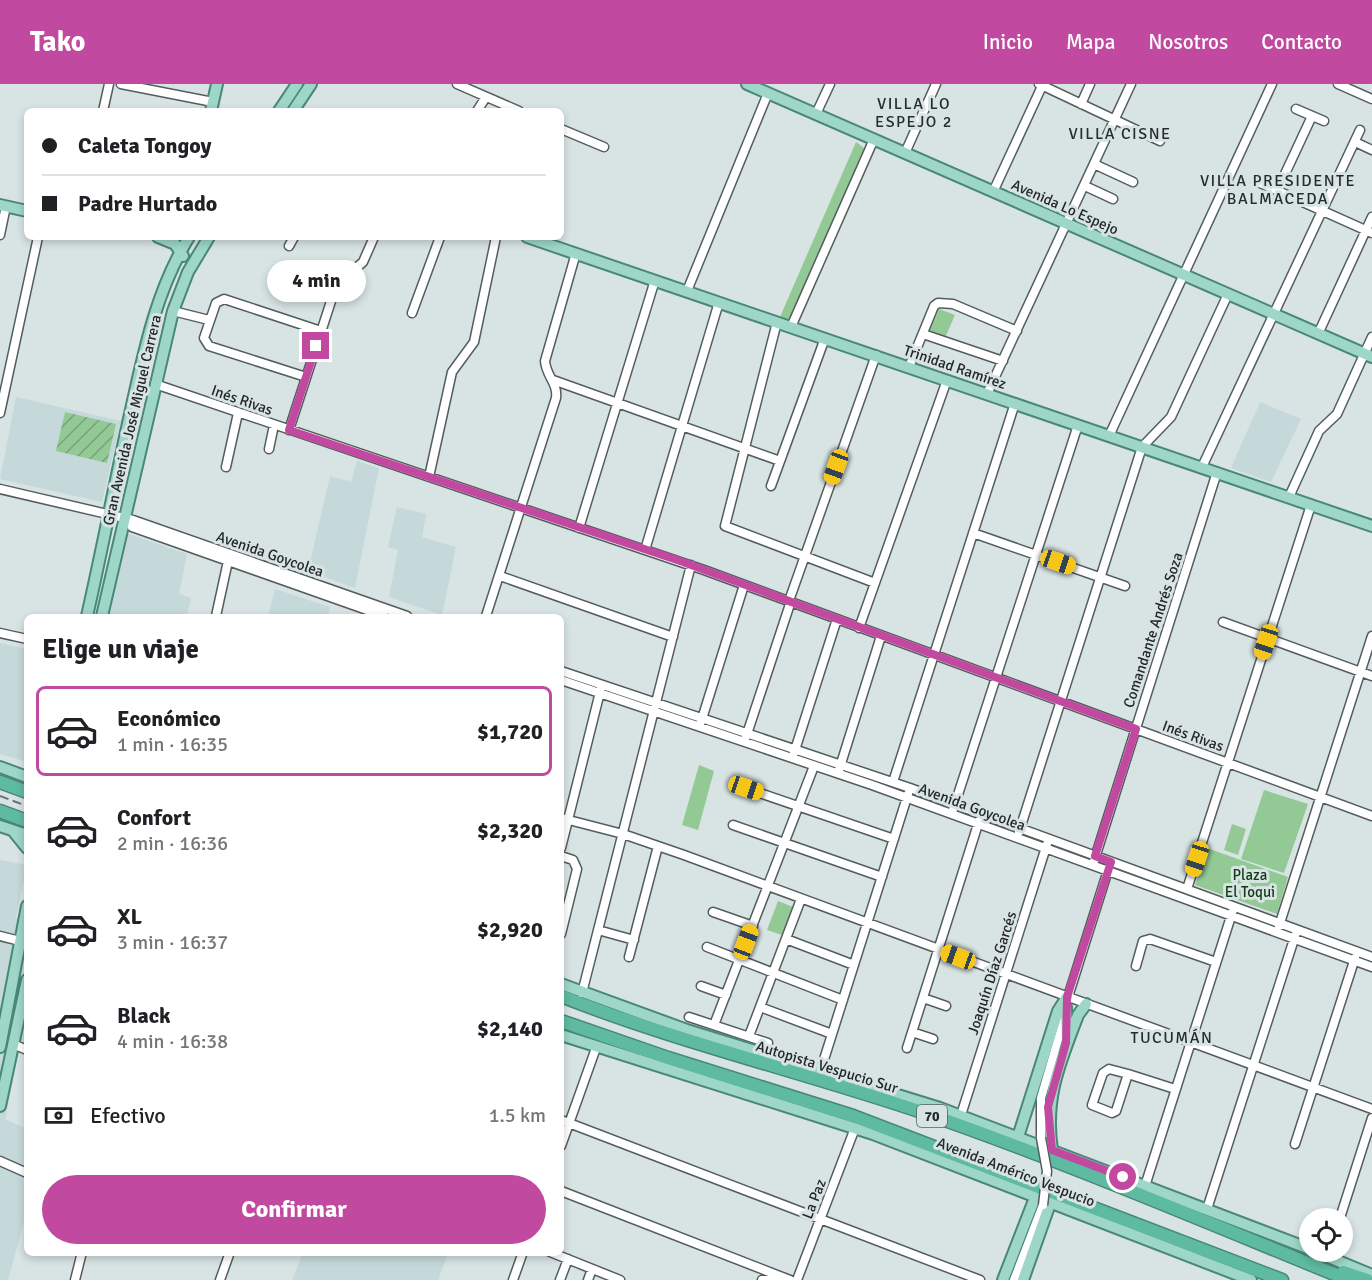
<!DOCTYPE html>
<html lang="es">
<meta charset="utf-8">
<style>
body{margin:0;font-family:Signika,sans-serif;background:#f6f6f6;color:#202124;height:100vh;display:flex;flex-direction:column;font-size:22px;white-space:nowrap}
*{box-sizing:border-box;margin:0}
p{font-size:20px;color:#757577}
.icon{flex:none;width:33px;height:33px;fill:none;stroke:currentColor;stroke-width:2;stroke-linecap:round;stroke-linejoin:round}
.map{position:relative;flex:1;overflow:hidden}
.drawer{position:absolute;left:24px;top:530px;width:540px;height:642px;display:flex;flex-direction:column;background:#fff;border-radius:9px;box-shadow:0 3px 9px #0003}
.drawer>*{flex:none}
.banner{position:absolute;left:24px;top:24px;width:540px;height:132px;border-radius:9px;box-shadow:0 3px 9px #0003;display:grid;align-content:center;height:132px;padding:0 18px;background:#fff}
.buttons{position:absolute;left:1299px;top:1124px;display:grid;gap:12px}
.buttons a{display:grid;place-items:center;width:54px;height:54px;border-radius:50%;background:#fff;box-shadow:0 3px 9px #0003;font-size:30px}
.end{position:absolute;width:27px;height:27px;margin:-14px;border:8px solid #c14aa0;background:#fff;box-shadow:0 0 0 3px #fff}
.from{border-radius:50%}
.bubble{position:absolute;height:42px;border-radius:21px;background:#fff;box-shadow:0 3px 9px #0003;font-size:20px;font-weight:800;line-height:42px;text-align:center}
.car{position:absolute;width:18px;height:36px;margin:-18px -9px;border-radius:8px;box-shadow:0 0 4px 2px #0007;background:linear-gradient(#f5c518 24%,#345 0 40%,#f5c518 0 76%,#345 0 86%,#f5c518 0)}
.banner b{display:flex;align-items:center;gap:21px;height:57px;font-size:22px}
.banner b+b{border-top:2px solid #e0e0e0}
.banner i{width:15px;height:15px;background:#202124}
ul{padding:0;list-style:none}
li{display:flex;align-items:center;gap:18px;height:90px;margin:0 12px 9px;padding:0 6px;border:3px solid transparent;border-radius:9px}
li div{flex:1}
li b{display:block;font-size:22px}
li em{font-style:normal;font-weight:800}
li.active{border-color:#c14aa0}
li>.icon{width:54px;height:54px;stroke-width:1.5}
h2{padding:0 18px;font-size:27px;line-height:72px}
.pay{display:flex;align-items:center;gap:15px;height:66px;padding:0 18px;font-size:22px}
.pay p{margin-inline-start:auto}
.cta{display:flex;gap:12px;margin-top:auto;padding:12px 18px}
.cta a{flex:1;height:69px;border-radius:36px;background:#c14aa0;color:#fff;font-size:24px;font-weight:800;line-height:69px;text-align:center}
header{display:flex;align-items:center;gap:36px;box-sizing:border-box;height:84px;padding:0 30px;background:#c14aa0;color:#fff}
header strong{font-size:28px}
nav{display:flex;gap:33px;margin-inline-start:auto;font-size:21px}
.map>svg:first-child{display:block}
.built{fill:#c5d9da}
.green{fill:#93c995}
.garden{fill:url(#garden-furrows)}
.lines{fill:none;stroke-linecap:round;stroke-linejoin:round}
.minor-casing{stroke:#545d5e;stroke-width:11}
.major-casing{stroke:#498777;stroke-width:14}
.highway-casing{stroke:#498777;stroke-width:15}
.minor{stroke:#fff;stroke-width:8}
.major{stroke:#9ed6c7;stroke-width:10}
.highway{stroke:#5ebba1;stroke-width:12}
.rail{stroke:#697071;stroke-width:2;stroke-dasharray:9 4.5;stroke-linecap:butt}
.minor-bridge-casing{stroke:#545d5e;stroke-width:11;stroke-linecap:butt}
.minor-bridge{stroke:#fff;stroke-width:8}
.route{stroke:#c14aa0;stroke-width:8}
.labels{text-anchor:middle;stroke-width:6;stroke-linejoin:round;paint-order:stroke}
.shield{fill:#d8e3e3;stroke:#595f60;stroke-width:1.5}
.shield-label{font-size:14px;font-weight:bold;fill:#232728}
.street-label{font-size:15px;fill:#232728;stroke:#d8e3e3}
.park-label{font-size:15px;fill:#0f3a14;stroke:#d8e3e3}
.neighbourhood-label{font-size:16px;letter-spacing:1.5px;fill:#242d2d;stroke:#d8e3e3}
</style>
<header>
<strong>Tako</strong>
<nav><a>Inicio</a><a>Mapa</a><a>Nosotros</a><a>Contacto</a></nav>
</header>
<div class="map">
<svg width="1372" height="1196" viewBox="0 0 1372 1196">
<defs>
<pattern id="garden-furrows" width="10" height="10" patternUnits="userSpaceOnUse" patternTransform="scale(1.5)"><rect width="10" height="10" fill="#93c995"/><path d="M-1 1l2-2M0 10L10 0M9 11l2-2" fill="none" stroke="#78a37a"/></pattern>
</defs>
<rect width="100%" height="100%" fill="#d8e3e3"/>
<path class="built" d="M16 313 121 337 102 418 0 395Z
M1260 318 1301 335 1271 398 1231 384Z
M357 377 379 384 355 504 308 487 330 392 351 398Z
M397 423 426 430 422 453 456 463 442 531 389 513 398 466 388 463Z
M126 449 187 470 179 510 191 514 187 532H108Z
M275 505 330 523 328 532H268Z
M0 559 27 565V678L0 670Z
M0 776 27 781 16 834 27 839V969L19 967 5 1035 27 1045V1127L8 1196H0Z
M303 1168H448V1169L438 1196H292Z"/>
<path class="green" d="M856 58 864 64 793 233 788 235 780 233Z
M939 225 955 231 944 256 928 250Z
M699 681 714 687 698 746 682 741Z
M1264 706 1308 720 1284 789 1241 775Z
M1232 740 1246 745 1238 771 1224 766Z
M1207 764 1288 793 1277 830 1195 801Z
M778 817 793 823 782 851 767 846Z"/>
<path class="garden" d="M65 328 116 340 107 379 56 367Z"/>
<g class="lines">
<defs>
<path id="minor" d="M121 0 213 18
M457 0 519 27
M1039 0 1160 57
M1338 0 1372 15
M1081 20 1090 0
M1296 25 1324 37
M103 27 109 0
M477 27 486 13
M816 30 830 0
M561 45 604 63
M1355 58 1372 66
M905 69 936 0
M1094 80 1133 98
M1258 98 1372 149
M1085 102 1113 115
M1277 107 1312 32
M993 108 1043 0
M0 151 6 122
M289 162 294 153
M687 207 768 9
M173 227 209 236
M412 229 440 153
M777 238 725 442 875 499
M791 243 874 55
M923 250 1003 277
M1318 250 1372 133
M909 283 934 222 938 219 953 220 1017 247
M306 293 209 262 204 254 216 219 224 215 321 247
M553 296 780 377
M155 300 704 486 1372 732
M987 310 1131 0
M0 329 38 153
M289 346 334 208 340 198 363 178 374 153
M1109 352 1272 0
M269 365 274 341
M226 383 238 329
M1202 383 1360 46
M429 393 452 288 474 258 496 153
M771 402 825 254
M0 405 133 436 407 532
M1289 413 1319 347 1337 330 1372 253
M124 435 132 443 384 532
M579 444 655 196
M973 449 1125 502
M645 466 719 218
M500 492 673 553
M216 532 228 477
M486 532 556 314C558 299 546 292 545 277L576 169
M1223 538 1372 592
M859 544 947 296
M0 549 27 555
M561 587 910 704 1372 873
M561 596 872 701 1372 883
M701 638 744 501
M746 653 789 523 790 514 876 271
M794 669 837 535
M839 686 881 552
M893 698 1015 319
M745 704 894 755
M953 726 1078 341
M561 734 623 750 684 771 1372 1025
M733 741 882 793
M1019 748 1142 363 1171 333 1228 210
M561 764 601 604
M561 772 573 776 577 785 561 850
M1094 777 1217 388
M1187 805 1311 421
M713 828 753 842
M1279 842 1372 552
M598 846 634 856
M0 852 20 857
M786 855 854 881
M707 863 843 916
M629 873 658 762
M1136 882 1143 857 1150 855 1216 878
M701 902 726 911
M582 909 691 481
M923 914 946 922
M1067 916 1109 783
M760 923 832 950
M689 933 768 959
M714 941 814 682
M912 948 933 955
M749 952 801 815
M13 960 27 966
M907 964 979 737
M821 985 908 710
M1109 985 1128 990 1116 1027 1112 1029 1092 1021 1103 989Z
M1128 990 1175 1005
M961 1031 1047 760
M561 1036 980 1196
M1041 1054V1014L1064 935
M1295 1060 1355 874
M561 1062 596 964
M0 1077 27 1089
M1145 1102 1233 826
M561 1107 790 1196
M1207 1125 1296 849
M1340 1134 1372 1034
M550 1168 620 1196
M75 1196 82 1168
M220 1196 230 1168
M513 1196 523 1168
M560 1196 568 1175
M588 1196 592 1185
M762 1196 783 1195
M797 1196 855 1044
M1014 1196 1043 1121"/>
<path id="major" d="M747 0 1372 273
M211 27 217 0
M279 27 297 0
M293 27 311 0
M0 121 27 127
M158 153 175 160 183 172
M527 153 1372 442
M87 532C103 462 116 392 132 321 145 263 157 205 189 153
M102 532 173 227 188 188 209 153
M0 683 27 693
M0 742 27 751
M14 748 27 764
M561 900 687 946 940 1024 1310 1165
M1066 923 1067 954
M561 951 873 1050 1251 1196
M0 963 27 822
M0 1022 27 896
M1018 1053 1058 927 1067 913
M1052 1066C1044 1013 1060 979 1078 931L1086 920
M1314 1167 1372 1191
M1003 1196 1036 1111
M1023 1196 1051 1117"/>
<path id="highway" d="M0 698 27 708
M0 727 27 737
M561 912C678 958 800 987 919 1027 1064 1077 1206 1138 1349 1196
M561 937 668 974 853 1032 1282 1196
M1343 1188 1367 1196"/>
</defs>
<use href="#minor" class="minor-casing"/>
<use href="#major" class="major-casing"/>
<use href="#highway" class="highway-casing"/>
<use href="#minor" class="minor"/>
<use href="#major" class="major"/>
<use href="#highway" class="highway"/>
<path class="rail" d="M0 712 27 722"/>
<defs>
<path id="minor-bridge" d="M1041 1054 1047 1087 1043 1121"/>
</defs>
<use href="#minor-bridge" class="minor-bridge-casing"/>
<use href="#minor-bridge" class="minor-bridge"/>
</g>
<g class="lines">
<path class="route" d="M316 262 289 346 683 478 1136 645 1095 772 1111 778 1067 913 1066 959 1048 1023 1052 1066 1123 1093"/>
</g>
<g class="labels">
<rect class="shield" x="917" y="1021" width="30" height="22" rx="4.5"/>
<g class="shield-label">
<text x="932" y="1037">70</text>
</g>
<g class="street-label">
<text transform="translate(1065 123) rotate(24)" y="5">Avenida Lo Espejo</text>
<text transform="translate(955 283) rotate(19)" y="5">Trinidad Ramírez</text>
<text transform="translate(242 316) rotate(19)" y="5">Inés Rivas</text>
<text transform="translate(132 336) rotate(-77)" y="5">Gran Avenida José Miguel Carrera</text>
<text transform="translate(270 470) rotate(19)" y="5">Avenida Goycolea</text>
<text transform="translate(1153 546) rotate(-72)" y="5">Comandante Andrés Soza</text>
<text transform="translate(1193 652) rotate(20)" y="5">Inés Rivas</text>
<text transform="translate(972 723) rotate(20)" y="5">Avenida Goycolea</text>
<text transform="translate(992 889) rotate(-72)" y="5">Joaquín Díaz Garcés</text>
<text transform="translate(827 983) rotate(17)" y="5">Autopista Vespucio Sur</text>
<text transform="translate(1016 1088) rotate(21)" y="5">Avenida Américo Vespucio</text>
<text transform="translate(814 1115) rotate(-69)" y="5">La Paz</text>
</g>
<g class="park-label">
<text x="1250" y="796">Plaza<tspan x="1250" dy="17">El Toqui</tspan></text>
</g>
<g class="neighbourhood-label">
<text x="914" y="25">VILLA LO<tspan x="914" dy="18">ESPEJO 2</tspan></text>
<text x="1120" y="55">VILLA CISNE</text>
<text x="1278" y="102">VILLA PRESIDENTE<tspan x="1278" dy="18">BALMACEDA</tspan></text>
<text x="1172" y="959">TUCUMÁN</text>
</g>
</g>
</svg>
<div class="buttons">
<a><svg class="icon" aria-label="locate" viewBox="0 0 24 24"><circle cx="12" cy="12" r="6"/><path d="M12 2v4M12 18v4M2 12h4M18 12h4"/></svg></a>
</div>
<i class="end from" style="left:1123px;top:1093px"></i>
<i class="end" style="left:316px;top:262px"></i>
<div class="bubble" style="left:267px;top:176px;width:99px">4 min</div>
<i class="car" style="left:836px;top:383px;rotate:200deg"></i>
<i class="car" style="left:1058px;top:478px;rotate:109deg"></i>
<i class="car" style="left:1266px;top:558px;rotate:198deg"></i>
<i class="car" style="left:746px;top:704px;rotate:109deg"></i>
<i class="car" style="left:1197px;top:775px;rotate:198deg"></i>
<i class="car" style="left:746px;top:858px;rotate:21deg"></i>
<i class="car" style="left:958px;top:873px;rotate:290deg"></i>
<div class="banner">
<b><i class="from"></i>Caleta Tongoy</b>
<b><i></i>Padre Hurtado</b>
</div>
<section class="drawer">
<h2>Elige un viaje</h2>
<ul>
<li class="active"><svg class="icon" aria-label="car" viewBox="0 0 24 24"><path d="M5 17H2v-5l4-1 3-4h7l3 4 3 1v5h-3M9 17h6M6 11h13"/><circle cx="7" cy="17" r="2"/><circle cx="17" cy="17" r="2"/></svg><div><b>Económico</b><p>1 min · 16:35</p></div><em>$1,720</em></li>
<li><svg class="icon" aria-label="car" viewBox="0 0 24 24"><path d="M5 17H2v-5l4-1 3-4h7l3 4 3 1v5h-3M9 17h6M6 11h13"/><circle cx="7" cy="17" r="2"/><circle cx="17" cy="17" r="2"/></svg><div><b>Confort</b><p>2 min · 16:36</p></div><em>$2,320</em></li>
<li><svg class="icon" aria-label="car" viewBox="0 0 24 24"><path d="M5 17H2v-5l4-1 3-4h7l3 4 3 1v5h-3M9 17h6M6 11h13"/><circle cx="7" cy="17" r="2"/><circle cx="17" cy="17" r="2"/></svg><div><b>XL</b><p>3 min · 16:37</p></div><em>$2,920</em></li>
<li><svg class="icon" aria-label="car" viewBox="0 0 24 24"><path d="M5 17H2v-5l4-1 3-4h7l3 4 3 1v5h-3M9 17h6M6 11h13"/><circle cx="7" cy="17" r="2"/><circle cx="17" cy="17" r="2"/></svg><div><b>Black</b><p>4 min · 16:38</p></div><em>$2,140</em></li>
</ul>
<div class="pay"><svg class="icon" aria-label="cash" viewBox="0 0 24 24"><path d="M3 7h18v10H3z"/><circle cx="12" cy="12" r="2"/></svg>Efectivo<p>1.5 km</p></div>
<div class="cta"><a>Confirmar</a></div>
</section>
</div>
